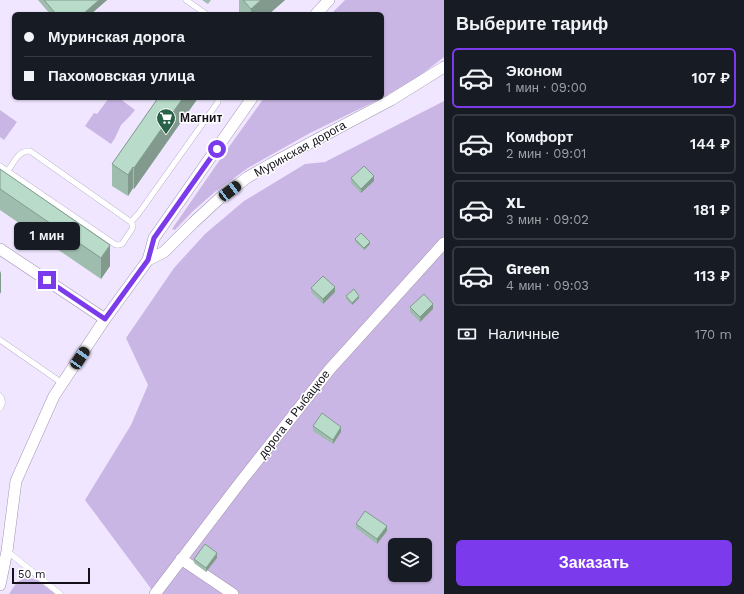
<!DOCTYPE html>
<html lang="ru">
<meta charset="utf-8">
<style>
body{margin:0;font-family:"Work Sans",sans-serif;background:#20242c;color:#f1f3f6;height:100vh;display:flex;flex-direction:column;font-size:15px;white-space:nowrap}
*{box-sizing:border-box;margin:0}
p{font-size:13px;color:#9ea1a6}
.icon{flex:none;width:22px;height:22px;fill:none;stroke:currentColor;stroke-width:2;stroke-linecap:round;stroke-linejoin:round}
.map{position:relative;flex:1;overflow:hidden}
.details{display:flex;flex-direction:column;background:#171b24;width:300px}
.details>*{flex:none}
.hud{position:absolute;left:12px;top:12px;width:372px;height:88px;border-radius:6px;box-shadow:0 1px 3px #0004;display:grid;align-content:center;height:88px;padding:0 12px;background:#171b24}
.fabs{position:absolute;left:388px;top:538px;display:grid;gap:8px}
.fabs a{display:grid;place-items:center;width:44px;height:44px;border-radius:6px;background:#171b24;box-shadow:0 1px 3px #0004;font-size:20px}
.scale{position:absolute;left:12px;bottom:10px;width:78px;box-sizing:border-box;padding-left:4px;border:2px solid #15111b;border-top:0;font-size:11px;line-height:14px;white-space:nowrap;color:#15111b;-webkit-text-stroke:3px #fff;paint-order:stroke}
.end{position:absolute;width:18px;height:18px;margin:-9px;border:5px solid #7c3aed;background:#fff;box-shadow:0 0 0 2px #fff}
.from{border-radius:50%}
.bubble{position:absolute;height:28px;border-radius:6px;background:#171b24;box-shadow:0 1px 3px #0004;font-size:13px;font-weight:600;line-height:28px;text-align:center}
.car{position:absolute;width:12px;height:24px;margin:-12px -6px;border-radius:5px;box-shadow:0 0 3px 1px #0007;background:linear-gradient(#222 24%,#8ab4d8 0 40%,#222 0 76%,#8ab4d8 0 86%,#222 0)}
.hud b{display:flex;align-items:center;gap:14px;height:38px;font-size:15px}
.hud b+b{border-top:1px solid #363941}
.hud i{width:10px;height:10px;background:#f1f3f6}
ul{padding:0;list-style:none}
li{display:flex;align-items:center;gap:12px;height:60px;margin:0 8px 6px;padding:0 4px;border:2px solid #363941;border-radius:6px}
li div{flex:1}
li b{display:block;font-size:15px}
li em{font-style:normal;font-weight:600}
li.active{border-color:#7c3aed}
li>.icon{width:36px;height:36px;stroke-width:1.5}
h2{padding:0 12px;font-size:18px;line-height:48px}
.pay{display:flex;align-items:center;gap:10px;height:44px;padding:0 12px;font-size:15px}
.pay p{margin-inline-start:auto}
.primary-button{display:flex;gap:8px;margin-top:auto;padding:8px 12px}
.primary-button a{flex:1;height:46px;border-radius:6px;background:#7c3aed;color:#fff;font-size:16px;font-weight:600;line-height:46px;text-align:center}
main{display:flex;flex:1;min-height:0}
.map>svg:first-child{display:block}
.green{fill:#cab6e5;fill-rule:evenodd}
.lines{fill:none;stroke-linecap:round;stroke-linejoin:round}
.service-casing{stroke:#a295b3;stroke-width:6}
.minor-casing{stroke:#a295b3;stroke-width:12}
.service{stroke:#fff;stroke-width:5.5}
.minor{stroke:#fff;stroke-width:11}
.wall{fill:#9fbdae}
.shaded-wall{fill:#829a8d}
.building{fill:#b9dcca;stroke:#829a8d}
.route{stroke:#7c3aed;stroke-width:5}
.labels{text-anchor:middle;stroke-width:3;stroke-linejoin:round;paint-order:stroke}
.poi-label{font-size:12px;font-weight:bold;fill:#15111b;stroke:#fff;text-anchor:start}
.street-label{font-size:12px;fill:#15111b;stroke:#fff}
</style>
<main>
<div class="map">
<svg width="444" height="594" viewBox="0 0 444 594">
<rect width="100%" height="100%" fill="#f0e6ff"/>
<path class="green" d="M345 0H444V57L418 77 382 98V14H331Z
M109 98H119L135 110 130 116 121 125 115 138 111 144 85 126 94 113 97 114Z
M264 98H382L310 133 248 168 216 191 193 211 175 230 172 229 226 151Z
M444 101V594H155L85 500 131 425 148 385 126 338 174 268 205 234 244 201 305 164 325 162ZM395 545H425V575H395Z
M0 110 17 122 4 140 0 137Z
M25 578 36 579 55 594H9L17 582Z"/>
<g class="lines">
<defs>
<path id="service" d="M186 0 206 14
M0 166 116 245H119L122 244 132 229 133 226 131 222 139 213 218 102V98
M8 171C13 163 19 150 30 151L131 222
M0 340 62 383
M0 396C3 400 3 404 0 408
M7 551 60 594"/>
<path id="minor" d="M316 14 329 0
M0 249 105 319
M148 260 164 252 193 223 220 198 248 177 278 160 391 100 444 67
M181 559 233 594
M0 585 7 551 16 481 54 396 105 319 148 260 154 238 252 98
M155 594 242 480 330 369 444 243"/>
</defs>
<use href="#service" class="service-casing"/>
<use href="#minor" class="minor-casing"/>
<use href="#service" class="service"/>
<use href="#minor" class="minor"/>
</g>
<path class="wall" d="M38 0H107L91 14H50Z
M202 0H211L208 4Z
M239 0H285L269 14H239Z
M158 98H198L134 189 133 188 128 196 112 186V164Z
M0 169 110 266 101 279 0 210Z
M351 178 374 181 361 193 351 183Z
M355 239 370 244 364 250 355 242Z
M311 288 335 292 323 304 311 292Z
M346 296 359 298 352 305 346 299Z
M410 307 433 309 420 322 410 312Z
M313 426 341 432 333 444 313 431Z
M356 524 387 531 377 544 356 528Z
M217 558 206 572 194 563V559Z"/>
<path class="shaded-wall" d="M99 0H107L91 14H83Z
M261 0H285L269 14H251V9Z
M183 98H198L134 189V168Z
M133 167V188L128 196V175Z
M374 176V181L361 193V189Z
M370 242V244L364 250V248Z
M110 245V266L101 279V258Z
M1 271V292L0 294V273Z
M335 287V292L323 304V299Z
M359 296V298L352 305V303Z
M433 304V309L420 322V317Z
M341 427V432L333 444V440Z
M387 526V531L377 544V539Z
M217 553V558L206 572V568Z"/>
<path class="building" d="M44 0H99L83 14H56Z
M243 0H261L251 9Z
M158 98H183L134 168 133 167 128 175 112 164Z
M364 166 374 176 361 189 351 178Z
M0 169 110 245 101 258 0 189Z
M361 233 370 242 364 248 355 239Z
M323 276 335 287 323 299 311 288Z
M354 289 359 296 352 303 346 296Z
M424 294 433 304 420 317 410 307Z
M322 413 341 427 333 440 313 426Z
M365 511 387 526 377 539 356 524Z
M205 544 217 553 206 568 194 559Z"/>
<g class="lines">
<path class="route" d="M47 280 105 319 148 260 154 238 217 149"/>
</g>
<defs>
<symbol id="supermarket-pin" viewBox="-11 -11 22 30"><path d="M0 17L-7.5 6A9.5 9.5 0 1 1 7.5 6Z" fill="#2a6249" stroke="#fff"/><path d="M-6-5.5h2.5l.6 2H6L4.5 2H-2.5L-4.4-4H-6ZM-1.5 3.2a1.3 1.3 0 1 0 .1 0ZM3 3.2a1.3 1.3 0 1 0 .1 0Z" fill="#fff"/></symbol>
</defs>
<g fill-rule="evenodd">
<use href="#supermarket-pin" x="155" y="107" width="22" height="30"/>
</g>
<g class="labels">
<g class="poi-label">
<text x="180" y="122">Магнит</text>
</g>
<g class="street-label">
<text transform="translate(300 149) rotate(-29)" y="4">Муринская дорога</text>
<text transform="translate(294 414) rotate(-52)" y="4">дорога в Рыбацкое</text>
</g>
</g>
</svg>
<div class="fabs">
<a><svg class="icon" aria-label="layers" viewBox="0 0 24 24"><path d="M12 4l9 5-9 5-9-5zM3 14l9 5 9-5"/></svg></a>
</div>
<div class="scale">50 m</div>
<i class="end from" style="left:217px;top:149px"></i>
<i class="end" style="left:47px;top:280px"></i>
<div class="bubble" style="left:14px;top:222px;width:66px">1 мин</div>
<i class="car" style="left:230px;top:191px;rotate:53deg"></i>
<i class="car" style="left:80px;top:358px;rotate:34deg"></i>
<div class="hud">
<b><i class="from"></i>Муринская дорога</b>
<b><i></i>Пахомовская улица</b>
</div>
</div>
<section class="details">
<h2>Выберите тариф</h2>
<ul>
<li class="active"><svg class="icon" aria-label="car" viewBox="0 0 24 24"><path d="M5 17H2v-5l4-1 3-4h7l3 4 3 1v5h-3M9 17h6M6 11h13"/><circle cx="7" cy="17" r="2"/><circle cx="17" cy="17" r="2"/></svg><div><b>Эконом</b><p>1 мин · 09:00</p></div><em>107 ₽</em></li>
<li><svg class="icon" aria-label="car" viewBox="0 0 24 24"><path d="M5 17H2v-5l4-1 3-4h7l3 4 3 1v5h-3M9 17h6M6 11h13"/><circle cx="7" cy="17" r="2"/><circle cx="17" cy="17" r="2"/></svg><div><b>Комфорт</b><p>2 мин · 09:01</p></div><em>144 ₽</em></li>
<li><svg class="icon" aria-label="car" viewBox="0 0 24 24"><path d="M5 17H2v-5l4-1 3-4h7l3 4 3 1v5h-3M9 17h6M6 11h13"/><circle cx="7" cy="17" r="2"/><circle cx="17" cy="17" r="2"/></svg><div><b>XL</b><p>3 мин · 09:02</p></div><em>181 ₽</em></li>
<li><svg class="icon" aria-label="car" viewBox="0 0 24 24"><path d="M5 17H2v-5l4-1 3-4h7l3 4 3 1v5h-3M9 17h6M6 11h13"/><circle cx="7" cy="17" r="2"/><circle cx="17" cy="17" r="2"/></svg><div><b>Green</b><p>4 мин · 09:03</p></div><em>113 ₽</em></li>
</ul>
<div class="pay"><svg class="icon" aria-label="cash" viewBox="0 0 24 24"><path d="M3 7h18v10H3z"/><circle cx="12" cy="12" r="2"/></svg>Наличные<p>170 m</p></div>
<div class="primary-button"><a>Заказать</a></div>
</section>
</main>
